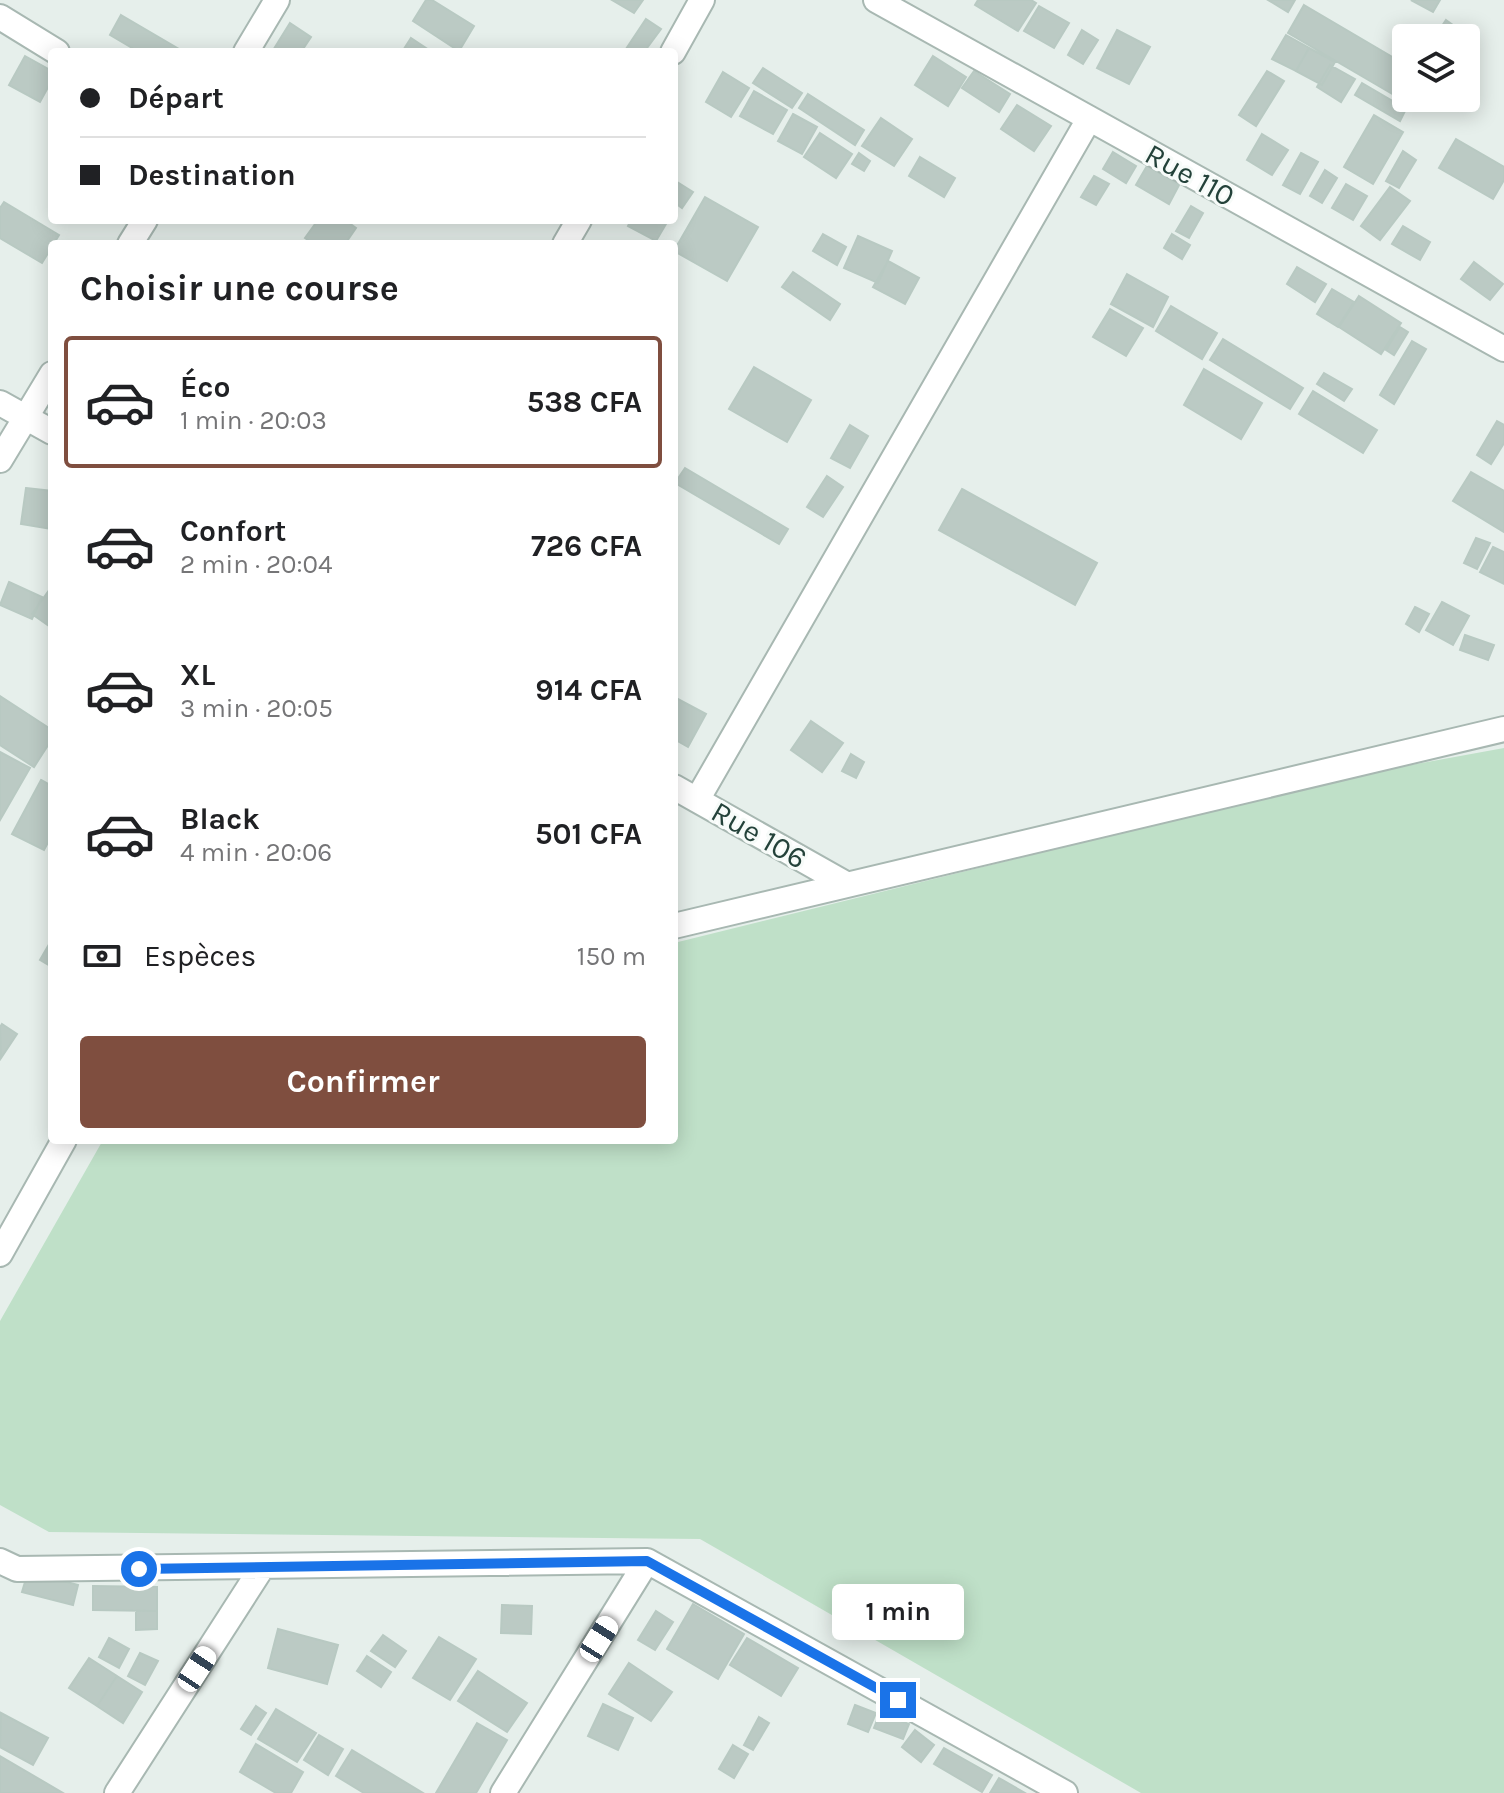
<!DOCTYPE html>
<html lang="fr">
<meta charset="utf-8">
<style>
body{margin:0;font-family:Karla,sans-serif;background:#f6f6f6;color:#202124;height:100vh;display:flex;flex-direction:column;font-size:30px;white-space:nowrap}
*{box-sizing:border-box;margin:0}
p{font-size:26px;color:#757577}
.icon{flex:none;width:44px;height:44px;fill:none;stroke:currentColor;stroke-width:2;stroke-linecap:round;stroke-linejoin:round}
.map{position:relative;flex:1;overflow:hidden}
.drawer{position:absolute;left:48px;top:240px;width:630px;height:904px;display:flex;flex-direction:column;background:#fff;border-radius:8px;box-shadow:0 4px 20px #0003}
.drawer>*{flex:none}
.banner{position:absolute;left:48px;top:48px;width:630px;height:176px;border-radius:8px;box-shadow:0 4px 20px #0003;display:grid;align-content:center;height:176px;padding:0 32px;background:#fff}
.fabs{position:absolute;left:1392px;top:24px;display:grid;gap:16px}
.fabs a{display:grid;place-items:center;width:88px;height:88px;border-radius:8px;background:#fff;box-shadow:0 4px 20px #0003;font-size:40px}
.end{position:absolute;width:36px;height:36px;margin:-18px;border:10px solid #1a73e8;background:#fff;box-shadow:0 0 0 4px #fff}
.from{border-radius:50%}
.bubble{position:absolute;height:56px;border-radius:8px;background:#fff;box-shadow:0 4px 20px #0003;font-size:26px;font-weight:700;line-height:56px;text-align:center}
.car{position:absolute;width:24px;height:48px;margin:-24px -12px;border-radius:10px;box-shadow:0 0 6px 2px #0007;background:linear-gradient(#fff 24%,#345 0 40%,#fff 0 76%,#345 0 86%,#fff 0)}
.banner b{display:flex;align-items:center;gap:28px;height:76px;font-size:30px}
.banner b+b{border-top:2px solid #e0e0e0}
.banner i{width:20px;height:20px;background:#202124}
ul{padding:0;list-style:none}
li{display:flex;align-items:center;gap:24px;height:132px;margin:0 16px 12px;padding:0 16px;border:4px solid transparent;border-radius:8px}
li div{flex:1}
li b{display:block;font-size:30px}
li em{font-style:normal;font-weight:700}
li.on{border-color:#7f4e3f}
li>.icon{width:72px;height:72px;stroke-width:1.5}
h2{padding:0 32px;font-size:36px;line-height:96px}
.pay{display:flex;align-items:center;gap:20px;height:88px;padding:0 32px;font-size:30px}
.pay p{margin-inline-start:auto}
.cta{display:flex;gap:16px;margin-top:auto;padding:16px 32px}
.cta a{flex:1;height:92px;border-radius:8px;background:#7f4e3f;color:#fff;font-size:32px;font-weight:700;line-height:92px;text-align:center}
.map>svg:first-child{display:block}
.green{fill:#bfe0c8}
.building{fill:#bbcac4;stroke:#b8c9c2;stroke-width:2}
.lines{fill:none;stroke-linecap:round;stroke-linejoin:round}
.minor-casing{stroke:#a8b8b2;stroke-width:28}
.minor{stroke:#fff;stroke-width:24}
.route{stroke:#1a73e8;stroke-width:10}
.labels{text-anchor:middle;stroke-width:6;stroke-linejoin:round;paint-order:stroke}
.street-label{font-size:30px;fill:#24423a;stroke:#f7fbf9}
</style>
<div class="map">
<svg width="1504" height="1793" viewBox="0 0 1504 1793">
<rect width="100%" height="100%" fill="#e6efeb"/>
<path class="green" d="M1504 748V1793H1141L700 1539 49 1532 0 1505V1321L103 1140H674V943L1356 775Z"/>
<path class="building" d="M426 0H432L474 26 459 51 413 21Z
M612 0H643L634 13Z
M978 0H1031L1036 3 1018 31 975 5Z
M1268 0H1295L1288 12Z
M1411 0H1440L1433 12Z
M1304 5 1406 65V98H1425L1418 109 1288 33Z
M1039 6 1069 23 1054 48 1024 31Z
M121 15 184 52H139L110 35Z
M646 19 661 29 644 52H624Z
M1446 20 1468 36 1466 39 1434 38Z
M290 23 311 37 301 52H272Z
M1082 30 1098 40 1083 64 1068 55Z
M1117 30 1150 47 1129 84 1097 68Z
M1286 35 1309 48 1296 71 1272 59Z
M411 38 432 52H402Z
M1309 48 1335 62 1322 85 1296 71Z
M25 56 52 71V80L40 102 9 85Z
M933 56 966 77 948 106 915 85Z
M1330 65 1355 79 1341 102 1317 87Z
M763 68 802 93 792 108 753 83Z
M974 71 1010 94 999 112 962 88Z
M1267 71 1284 81 1256 126 1239 115Z
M723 72 749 88 731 117 706 102Z
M1362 83 1406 109 1400 121 1355 95Z
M754 91 787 110 773 134 740 116Z
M808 94 864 130 855 145 799 108Z
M1017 105 1051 126 1034 151 1001 129Z
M793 114 817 127 802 154 778 141Z
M1374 115 1403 132 1373 184 1344 167Z
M881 118 912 139 894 166 862 146Z
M820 133 852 154 836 178 804 157Z
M1262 134 1288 150 1272 175 1247 160Z
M1456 139 1504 167V180L1493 199 1439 168Z
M1403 151 1416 160 1399 188 1386 181Z
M1113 152 1136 166 1126 183 1103 169Z
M859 153 870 161 864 171 852 164Z
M1301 153 1318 162 1300 194 1283 185Z
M920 157 955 178 944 197 909 176Z
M1147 166 1179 185 1169 204 1136 185Z
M1325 170 1337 178 1322 203 1310 196Z
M1094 176 1109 184 1096 205 1081 197Z
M674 180 693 192 682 208 674 202Z
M1346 184 1367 196 1353 220 1332 208Z
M1390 187 1410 201 1380 240 1361 226Z
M705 197 758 227 727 281 674 251Z
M4 202 59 235 42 263 0 238V208Z
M1191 206 1203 213 1189 238 1176 231Z
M318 220H345L356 228 345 244H314L305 238Z
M631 220H658L666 224 656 241 628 226Z
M1403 226 1430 242 1420 260 1392 244Z
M823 234 846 247 837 265 813 251Z
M1172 234 1190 245 1182 259 1164 248Z
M858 236 892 251 878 283 844 268Z
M888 261 919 278 905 304 873 287Z
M1474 262 1503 284 1490 300 1461 279Z
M1297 267 1326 284 1315 302 1287 284Z
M793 272 840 304 830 320 782 287Z
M1127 274 1168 297 1153 327 1111 304Z
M1332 289 1354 302 1338 327 1317 314Z
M1359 296 1401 323 1381 354 1339 327Z
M1171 306 1217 333 1202 359 1156 331Z
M1110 309 1143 328 1126 356 1093 337Z
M1400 327 1408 332 1394 355 1386 350Z
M1223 339 1303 388 1290 409 1210 360Z
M1412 341 1426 349 1394 404 1380 395Z
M754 367 811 400 787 442 729 409Z
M1204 369 1262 403 1241 439 1184 405Z
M1324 373 1352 389 1344 401 1317 384Z
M1313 391 1377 430 1363 453 1299 414Z
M1497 421 1504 425V443L1491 464 1477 455Z
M850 425 868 436 850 468 831 458Z
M685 468 788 529 779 544 675 483Z
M1471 472 1504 491V532L1453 501Z
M827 476 843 487 823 517 807 507Z
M26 488 52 491V529L21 524Z
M962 489 1097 563 1075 605 939 530Z
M1476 538 1490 543 1477 569 1464 563Z
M1493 547 1504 552V584L1480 572Z
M9 582 42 597 32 619 0 605Z
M52 586V628L32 614Z
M1442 602 1469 616 1453 645 1426 630Z
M1415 607 1429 614 1419 632 1406 624Z
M1465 635 1494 645 1488 660 1460 650Z
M0 696 52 730V739L34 767 0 745Z
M674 697 706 714 688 747 674 739Z
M811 721 843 743 822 772 791 750Z
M0 752 30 768 0 820Z
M851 754 864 762 856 778 842 771Z
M41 780 52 786V835L44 850 12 834Z
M51 941 52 942V967L40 960Z
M2 1024 17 1034 1 1058 0 1027Z
M28 1572 78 1585 73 1605 22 1592Z
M93 1586 157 1587V1611L93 1610Z
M693 1604 744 1634 718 1679 667 1649Z
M502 1605 532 1606 531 1634 501 1633Z
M136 1611H157V1629L136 1630Z
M656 1611 673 1622 655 1650 638 1640Z
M278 1629 338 1645 327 1684 268 1668Z
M383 1635 406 1651 395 1667 371 1651Z
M439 1637 476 1659 450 1700 413 1678Z
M109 1638 129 1649 119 1668 99 1657Z
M747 1638 798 1668 781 1696 730 1665Z
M140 1653 158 1661 145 1685 128 1676Z
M367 1656 391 1672 381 1687 357 1671Z
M89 1658 117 1676 97 1706 69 1688Z
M629 1663 672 1692 651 1721 609 1694Z
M478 1671 527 1703 507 1732 458 1701Z
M117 1676 142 1692 123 1723 97 1706Z
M603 1704 633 1718 618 1750 588 1736Z
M855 1705 876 1713 868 1732 848 1724Z
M256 1706 266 1713 251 1735 241 1729Z
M276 1709 316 1733 297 1762 258 1739Z
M1 1713 48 1738 33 1765 0 1747Z
M880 1713 909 1724 903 1739 874 1728Z
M759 1717 769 1723 753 1750 744 1745Z
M477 1723 507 1740 476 1793H436Z
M915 1730 934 1745 921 1762 902 1747Z
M319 1735 343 1749 328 1775 304 1760Z
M256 1744 303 1772 291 1793H276L240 1772Z
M733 1745 748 1754 734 1778 719 1769Z
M944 1748 992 1775 982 1792 934 1764Z
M352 1750 423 1793H364L336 1776Z
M0 1756 63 1793H0Z
M999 1778 1025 1793H990Z"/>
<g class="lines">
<defs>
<path id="minor" d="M876 0 1504 349
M0 17 57 52
M246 52 277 0
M673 52 702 0
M130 244 145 220
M565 244 579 220
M0 403 52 432
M0 460 52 374
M674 787 844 883
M697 800 1089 119
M674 926 1504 729
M0 1254 64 1140
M0 1561 17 1569 647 1561 1065 1793
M117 1793 261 1569
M503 1793 647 1561"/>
</defs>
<use href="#minor" class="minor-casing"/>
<use href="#minor" class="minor"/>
</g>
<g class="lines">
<path class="route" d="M139 1569 647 1561 898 1700"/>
</g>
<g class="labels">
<g class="street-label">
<text transform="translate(1190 175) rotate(29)" y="10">Rue 110</text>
<text transform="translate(759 835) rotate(30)" y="10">Rue 106</text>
</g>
</g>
</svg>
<div class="fabs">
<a><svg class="icon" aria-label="layers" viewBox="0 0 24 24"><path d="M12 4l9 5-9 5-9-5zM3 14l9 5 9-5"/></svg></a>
</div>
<i class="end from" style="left:139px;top:1569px"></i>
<i class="end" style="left:898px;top:1700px"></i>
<div class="bubble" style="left:832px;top:1584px;width:132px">1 min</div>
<i class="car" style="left:599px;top:1639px;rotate:32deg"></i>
<i class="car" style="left:197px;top:1669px;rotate:33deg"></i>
<div class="banner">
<b><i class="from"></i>Départ</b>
<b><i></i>Destination</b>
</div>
<section class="drawer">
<h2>Choisir une course</h2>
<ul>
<li class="on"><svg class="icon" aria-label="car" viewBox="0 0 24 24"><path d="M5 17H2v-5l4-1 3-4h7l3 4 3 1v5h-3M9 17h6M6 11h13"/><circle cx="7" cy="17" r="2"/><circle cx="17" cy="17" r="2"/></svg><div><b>Éco</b><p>1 min · 20:03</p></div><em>538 CFA</em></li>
<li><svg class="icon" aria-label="car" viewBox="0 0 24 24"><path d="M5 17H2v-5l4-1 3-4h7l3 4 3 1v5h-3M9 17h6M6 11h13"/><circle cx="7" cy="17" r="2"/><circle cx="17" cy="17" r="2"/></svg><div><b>Confort</b><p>2 min · 20:04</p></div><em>726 CFA</em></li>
<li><svg class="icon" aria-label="car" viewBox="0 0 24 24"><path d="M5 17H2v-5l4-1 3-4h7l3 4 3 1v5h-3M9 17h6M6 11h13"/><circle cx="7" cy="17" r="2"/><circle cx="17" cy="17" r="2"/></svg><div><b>XL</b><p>3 min · 20:05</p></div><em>914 CFA</em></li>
<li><svg class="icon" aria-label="car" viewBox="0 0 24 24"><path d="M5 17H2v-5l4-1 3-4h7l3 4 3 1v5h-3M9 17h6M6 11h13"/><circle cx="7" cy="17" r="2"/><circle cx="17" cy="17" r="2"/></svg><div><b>Black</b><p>4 min · 20:06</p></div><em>501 CFA</em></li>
</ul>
<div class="pay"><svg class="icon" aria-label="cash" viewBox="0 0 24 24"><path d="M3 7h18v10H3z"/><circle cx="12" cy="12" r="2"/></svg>Espèces<p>150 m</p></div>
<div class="cta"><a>Confirmer</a></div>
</section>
</div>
